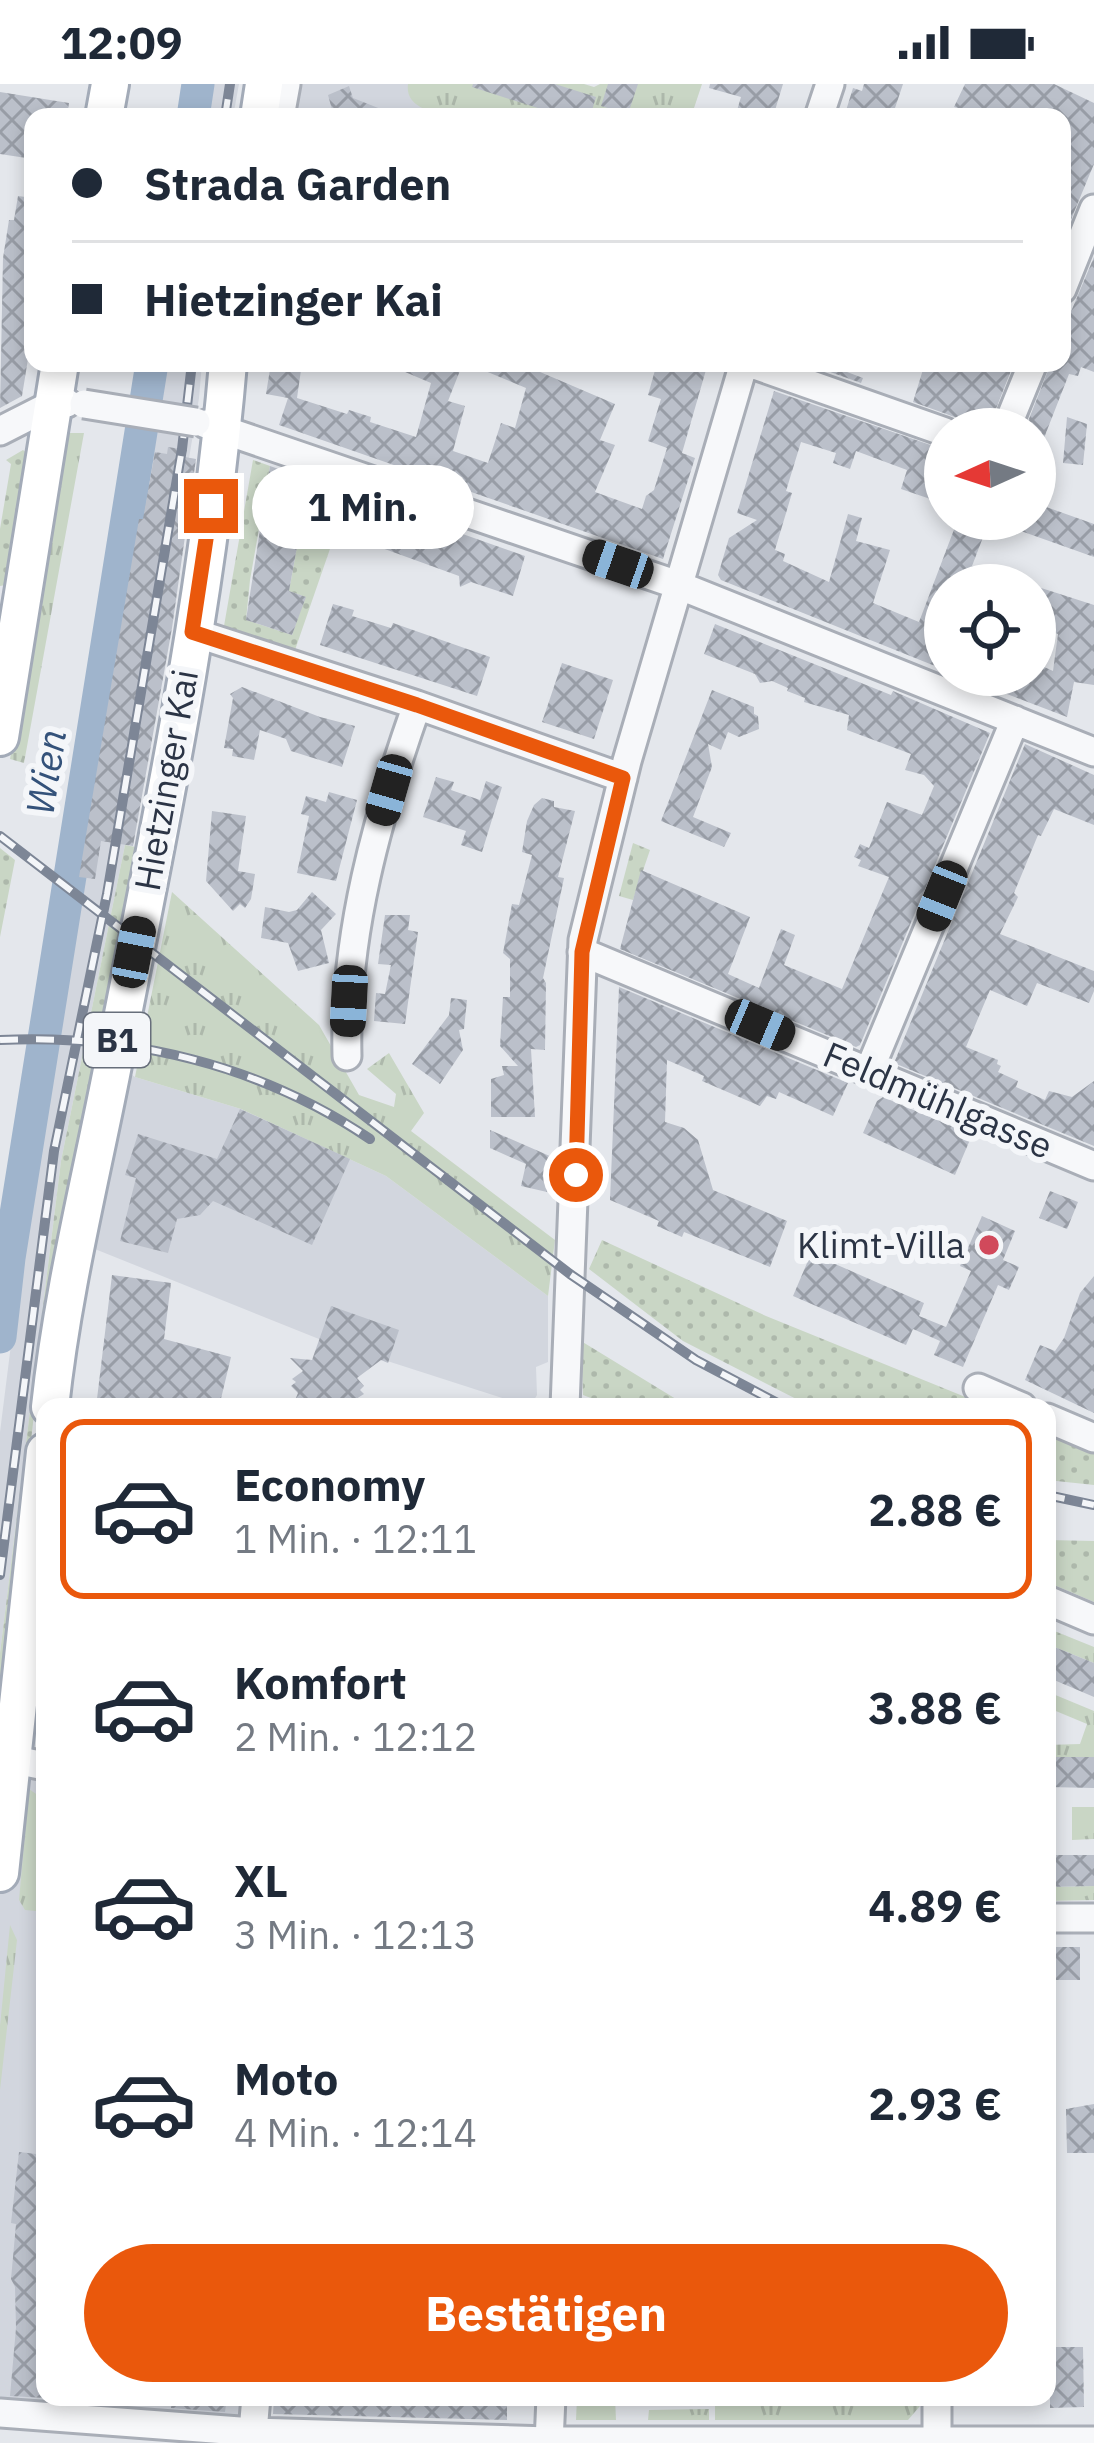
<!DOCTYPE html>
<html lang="de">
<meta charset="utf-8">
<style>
body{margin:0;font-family:"IBM Plex Sans",sans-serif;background:#f6f6f7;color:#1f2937;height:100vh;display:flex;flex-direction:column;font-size:45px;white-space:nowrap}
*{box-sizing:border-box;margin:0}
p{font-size:39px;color:#747a83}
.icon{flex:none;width:66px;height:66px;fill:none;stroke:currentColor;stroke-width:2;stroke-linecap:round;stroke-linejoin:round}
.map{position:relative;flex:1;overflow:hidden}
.drawer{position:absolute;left:36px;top:1314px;width:1020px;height:1008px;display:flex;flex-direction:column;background:#fff;border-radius:24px;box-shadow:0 6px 18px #0003}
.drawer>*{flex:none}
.banner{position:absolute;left:24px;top:24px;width:1047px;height:264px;border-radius:24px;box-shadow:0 6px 18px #0003;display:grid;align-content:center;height:264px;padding:0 48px;background:#fff}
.needle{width:78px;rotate:267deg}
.fabs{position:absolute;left:924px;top:324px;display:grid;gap:24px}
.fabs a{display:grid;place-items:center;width:132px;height:132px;border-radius:50%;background:#fff;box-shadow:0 6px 18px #0003;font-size:60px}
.end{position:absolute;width:54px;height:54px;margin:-27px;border:15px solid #ea580c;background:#fff;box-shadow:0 0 0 6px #fff}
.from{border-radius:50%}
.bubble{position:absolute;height:84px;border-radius:42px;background:#fff;box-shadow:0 6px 18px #0003;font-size:39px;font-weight:700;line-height:84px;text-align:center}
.car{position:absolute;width:36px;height:72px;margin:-36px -18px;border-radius:15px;box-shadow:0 0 9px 3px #0007;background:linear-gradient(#222 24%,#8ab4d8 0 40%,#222 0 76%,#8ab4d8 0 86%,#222 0)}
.banner b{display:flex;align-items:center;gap:42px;height:114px;font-size:45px}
.banner b+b{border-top:3px solid #e0e1e3}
.banner i{width:30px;height:30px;background:#1f2937}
ul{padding:21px 0 0;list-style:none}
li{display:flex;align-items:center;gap:36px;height:180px;margin:0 24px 18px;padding:0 24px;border:6px solid transparent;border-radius:24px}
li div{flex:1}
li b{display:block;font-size:45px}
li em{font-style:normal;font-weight:700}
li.active{border-color:#ea580c}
li>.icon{width:108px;height:108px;stroke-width:1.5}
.cta{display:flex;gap:24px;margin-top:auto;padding:24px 48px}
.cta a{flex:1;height:138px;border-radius:72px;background:#ea580c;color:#fff;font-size:48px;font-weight:700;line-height:138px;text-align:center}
.status{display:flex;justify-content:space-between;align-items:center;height:84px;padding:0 60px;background:#fff;direction:ltr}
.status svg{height:33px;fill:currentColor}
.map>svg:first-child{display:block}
.built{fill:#d2d6de}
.grass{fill:url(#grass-tufts)}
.park{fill:url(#park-dots)}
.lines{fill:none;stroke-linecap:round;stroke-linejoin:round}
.river{stroke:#9fb4cc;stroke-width:33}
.building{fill:url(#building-cross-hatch)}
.minor-casing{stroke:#a9aeb7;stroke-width:33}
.major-casing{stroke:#a3abb8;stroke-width:42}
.minor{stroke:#f7f8fa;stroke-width:27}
.major{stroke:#fff;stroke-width:36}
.rail-casing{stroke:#7d8696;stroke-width:10}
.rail{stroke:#f4f6f9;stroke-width:6;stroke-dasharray:18;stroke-linecap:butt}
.minor-bridge-casing{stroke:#a9aeb7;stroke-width:33;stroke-linecap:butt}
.minor-bridge{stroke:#f7f8fa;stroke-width:27}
.route{stroke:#ea580c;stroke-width:15}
.poi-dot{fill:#d1495b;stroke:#f4f6f9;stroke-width:4.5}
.labels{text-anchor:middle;stroke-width:12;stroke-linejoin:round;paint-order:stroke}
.shield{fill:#f4f6f9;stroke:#676e7b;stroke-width:3}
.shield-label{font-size:33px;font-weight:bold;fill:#2b3445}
.street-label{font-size:36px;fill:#2b3445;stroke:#f4f6f9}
.poi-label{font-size:36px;fill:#2b3445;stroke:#f4f6f9;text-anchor:end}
.water-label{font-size:39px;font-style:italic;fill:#34527a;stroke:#f4f6f9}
</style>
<div class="status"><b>12:09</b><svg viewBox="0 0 49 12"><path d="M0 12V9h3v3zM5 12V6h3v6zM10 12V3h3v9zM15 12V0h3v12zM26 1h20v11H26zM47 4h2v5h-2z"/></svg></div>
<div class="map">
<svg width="1094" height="2359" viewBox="0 0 1094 2359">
<defs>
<pattern id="grass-tufts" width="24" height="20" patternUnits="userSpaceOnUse" patternTransform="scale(3)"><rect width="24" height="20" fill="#c9d6c5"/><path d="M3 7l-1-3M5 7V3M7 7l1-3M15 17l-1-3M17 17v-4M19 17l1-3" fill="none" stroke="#adb8ab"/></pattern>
<pattern id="park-dots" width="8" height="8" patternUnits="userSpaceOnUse" patternTransform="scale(3)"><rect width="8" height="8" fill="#c9d6c5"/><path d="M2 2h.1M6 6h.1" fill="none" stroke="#adb8ab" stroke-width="1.8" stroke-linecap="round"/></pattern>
<pattern id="building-cross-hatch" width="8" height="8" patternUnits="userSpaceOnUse" patternTransform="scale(3)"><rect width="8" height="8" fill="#bbc0ca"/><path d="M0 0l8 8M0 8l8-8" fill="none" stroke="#989da6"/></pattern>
</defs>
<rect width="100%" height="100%" fill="#e4e7ec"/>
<path class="built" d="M213 0H239L233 33H208Z
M249 0H415L449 33H243Z
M167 279H202L199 314 125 761 61 1077 0 1569V1348L17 1213Z
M106 973 135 993 241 1025 386 1092 548 1212V1278L536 1283 537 1311 530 1323 319 1255 60 1151Z
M0 1683 45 1697V2313H241L239 2340 0 2322Z"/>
<path class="grass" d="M408 0H584L594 3 600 0H702L691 33H445C428 26 405 22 408 0Z
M68 349H84L24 679 10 675Z
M172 808 319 941 359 1011 394 1023 396 1010 367 985 389 969 424 1029 411 1047 555 1156 548 1212 386 1092 241 1025 135 993Z
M1047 1544 1094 1563V1579L1047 1560Z
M1053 1610 1094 1627V1673H1047V1661L1080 1660 1087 1640 1051 1625Z
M29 1705 42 1714 44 1722 36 1827 25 1826 19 1816Z
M1072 1723H1094V1755L1072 1756Z
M1094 1802V1816L1047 1817V1803Z
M10 1841 17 1856 0 2006V1942Z
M577 2313H615L616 2336H576Z
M715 2313H919L920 2322 908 2336H715Z
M709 2325V2336H648L649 2326Z"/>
<path class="park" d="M23 366 27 369 6 501 0 502V445L11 380 6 376Z
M253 376 270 382 250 496 246 536 292 551 305 513 289 507 302 435 329 445 341 408 349 410 295 566 224 542Z
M633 759 650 766 633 816 619 812Z
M125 761 141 764 44 1242 0 1630V1569L61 1077Z
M0 764 15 776 0 853Z
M602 1156 766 1232 990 1323H812L683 1257 589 1185Z
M581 1257 689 1323H614L583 1311Z
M1047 1347 1094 1367V1401L1047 1396Z
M1047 1456 1094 1457V1518L1047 1498Z"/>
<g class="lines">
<path class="river" d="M193 33 198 0
M0 1253 9 1174 152 279"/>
</g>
<path class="building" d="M473 0H555L596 13 590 33H566L472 3Z
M608 0H638L628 30 601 22Z
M710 0H783L773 33H735L741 13 709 4Z
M864 0H903L892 33H844L853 4 862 7Z
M965 0H1054L1094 19V80L1062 157V33H967L970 27 954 23Z
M349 2 353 14 401 33H334L328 11Z
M0 8 69 19 67 33H33V75L0 70Z
M18 112 33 114V244L22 312 0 324 3 174 9 136H14Z
M1094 173V288L1081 283 1078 292 1069 290 1035 377V345H1025L1051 279H1062V249Z
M271 279H302L297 314 347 330 349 326 371 333 370 338 416 353 431 299 384 279H463L448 317 465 322 453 367 488 379 501 339 515 344 526 304 466 279H528L526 282 615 320 600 356 615 361 595 408 642 425 646 412 654 406 667 364 648 357 661 315 648 311 657 279H708L682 369 695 374 663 475 279 341 288 314 266 310Z
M805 279H823L863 294 861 299Z
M925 279H1014L988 345 913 318Z
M774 307 945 366V420L901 405 907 386 856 367 850 385 833 379 836 369 801 358 786 407 792 409 775 466 785 470 783 477 829 498 848 430 862 434 856 457 890 466 873 519 919 538 958 435H990L972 482 1019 501H945V586L721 496 718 491 729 454 757 436 737 429Z
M1067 333 1087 340 1083 381 1063 379Z
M168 363 187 366 185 373 196 375 172 544 133 762 101 757 95 795 79 793 139 435H143L155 368 167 370Z
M270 382 525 472 513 512 471 498 460 503 459 492 302 435 289 507 306 513 292 551 246 536Z
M1035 419 1094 440V473L993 437 1035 435Z
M1035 502 1094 521V601L1074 598 1067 633 960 592 1035 591V584L1041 587 1042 582 1053 587 1058 550 1048 546 1050 539 1035 534Z
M333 520 354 526 352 532 391 544 393 539 490 573 477 612 320 561Z
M715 540 891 611 893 607 990 649 860 961 856 963 620 865 641 786 750 833 728 890 759 904 781 845 795 851 784 881 842 905 889 793 858 782 861 776 854 773 860 760 869 764 887 718 922 731 934 702 924 691 905 686 911 670 847 646 849 631 804 618 805 614 787 607 788 604 772 597 760 599 755 590 704 570Z
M562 579 613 596 594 655 542 638Z
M242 603 320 633 355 642 342 683 291 667 286 655 260 646 254 676 232 672 233 665 224 664 233 614 230 610Z
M712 606 754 623V630L758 632 759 645 739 653 728 648 721 666 708 660 712 683 693 733 731 749 724 763 661 737Z
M1025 660 1094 691V741L1054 725 1041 752 1038 751 1014 809 1018 813 1000 850 1094 887V907L1089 919 1037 899 1027 922 990 906 966 963 998 976 997 980 1001 982 998 988 1018 997 1016 1003 1045 1016 1049 1007 1072 1013 1094 997V1062L894 979Z
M436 693 454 698 451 706 480 716 486 697 502 703 482 768 461 761 466 747 423 733Z
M329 708 357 716 336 797 297 789 309 732 301 730 306 712 326 718Z
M542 714 554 717V723L575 727 558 793 564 794 543 894 546 899 545 966 531 965 535 1033H491V995L504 991 502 982H518L500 962 503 913H510V875L503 869 512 820 519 821 532 771 522 768 527 737 534 721Z
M212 727 246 732 238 787 255 790 251 815 245 824 240 820 233 827 206 797Z
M312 808 336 830 321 846 329 879 298 887 288 859 261 854 265 823 289 828 297 826Z
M385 831H410L408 846 418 848 405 940 374 937 376 909 385 910 391 881 378 880Z
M619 903 848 999 833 1032 779 1008 776 1015 767 1012 760 1022 702 997 704 992 667 976 665 1038 684 1044 698 1056 713 1106 787 1137 770 1183 684 1148 682 1153 657 1142 659 1137 610 1116Z
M451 914 467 916 464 945 459 946 463 966 440 1000 412 980 449 931Z
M883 1013 972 1051 955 1091 863 1049 877 1017Z
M240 1025 350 1075 312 1161 213 1117 200 1131 177 1135 168 1169 120 1157 136 1094 125 1091 138 1050 217 1075Z
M490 1046 552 1073 547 1108 521 1102 526 1080 490 1064Z
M1050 1107 1078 1118 1067 1145 1039 1134Z
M982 1132 1015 1147 1003 1176 1019 1183 1009 1206 998 1201 963 1283 934 1271 940 1257 913 1245 906 1261 793 1212 813 1165 828 1172 826 1176 924 1219 919 1232 946 1243 971 1187 960 1182Z
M112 1191 171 1199 164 1255 231 1273 219 1323H96Z
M1094 1192V1329L1025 1296 1040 1261 1055 1267 1064 1254 1080 1209Z
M331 1222 399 1246 388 1279 381 1276 357 1294 364 1302 360 1306 364 1310 356 1315 362 1323H292L298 1309 291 1302 296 1298 292 1295 303 1287 290 1274 312 1276Z
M1047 1560 1094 1579V1613L1047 1593Z
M1047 1673H1094V1704L1047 1703Z
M1047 1771H1094V1802L1047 1803Z
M1047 1863H1080V1896H1047Z
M1094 2020V2069H1067L1066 2025Z
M19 2068 45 2071V2314L10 2312 16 2244 15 2203 11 2195 16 2140 11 2139Z
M1050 2263H1083L1084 2323 1050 2324Z
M171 2313H227L225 2328 171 2324Z
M274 2313H507V2336L273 2330Z"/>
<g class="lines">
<defs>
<path id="minor" d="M280 33 286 0
M819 33 830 0
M1062 205 1094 125
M749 279 945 348
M206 340 678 501 1094 668
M1006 345 1033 279
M0 347 53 320 67 319
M192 548 417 621 623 694
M582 868 1094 1082
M347 972C344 851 377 734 417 621
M869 987 1015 636
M978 1304 1022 1323
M565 1323 583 856 627 677 744 279
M1047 1334 1094 1354
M1047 1516 1094 1536
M0 1673 45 1682
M1047 1834H1094
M937 2313V2358
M0 2329 253 2348 549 2357H1094
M252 2359 256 2313
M549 2359 551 2313"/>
<path id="major" d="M104 33 110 0
M259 33 264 0
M0 653 60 279
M50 1323C62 1210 89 1102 111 991 157 756 208 518 228 279
M0 1789 45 1368"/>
</defs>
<use href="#minor" class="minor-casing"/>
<use href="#major" class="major-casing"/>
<use href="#minor" class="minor"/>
<use href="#major" class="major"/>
<defs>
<path id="rail" d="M225 33 230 0
M0 752 570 1190 696 1276 785 1323
M0 956C131 950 261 981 370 1055
M1047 1411 1094 1421
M0 1491 54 1067 107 810 182 365 192 279"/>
</defs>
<use href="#rail" class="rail-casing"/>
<use href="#rail" class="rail"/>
<defs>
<path id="minor-bridge" d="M84 320 196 338"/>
</defs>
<use href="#minor-bridge" class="minor-bridge-casing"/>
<use href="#minor-bridge" class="minor-bridge"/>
</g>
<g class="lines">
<path class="route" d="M211 422 192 548 417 621 623 694 582 868 576 1091"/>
</g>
<circle class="poi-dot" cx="989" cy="1161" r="12"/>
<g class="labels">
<rect class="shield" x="84" y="929" width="66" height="54" rx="9"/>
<g class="shield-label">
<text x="117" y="968">B1</text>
</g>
<g class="street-label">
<text transform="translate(166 696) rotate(-80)" y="13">Hietzinger Kai</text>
<text transform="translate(938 1016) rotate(23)" y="13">Feldmühlgasse</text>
</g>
<g class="poi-label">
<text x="965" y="1174">Klimt-Villa</text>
</g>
<g class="water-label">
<text transform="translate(46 688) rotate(-81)" y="14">Wien</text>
</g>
</g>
</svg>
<div class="fabs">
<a><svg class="needle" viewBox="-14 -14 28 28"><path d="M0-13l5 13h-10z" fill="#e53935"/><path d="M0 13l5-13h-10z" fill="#747a83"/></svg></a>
<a><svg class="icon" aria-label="locate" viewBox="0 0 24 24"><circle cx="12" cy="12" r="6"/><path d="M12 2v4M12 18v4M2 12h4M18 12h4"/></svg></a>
</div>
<i class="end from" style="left:576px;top:1091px"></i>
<i class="end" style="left:211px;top:422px"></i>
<div class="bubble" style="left:252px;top:381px;width:222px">1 Min.</div>
<i class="car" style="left:618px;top:480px;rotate:289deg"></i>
<i class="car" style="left:389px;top:706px;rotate:196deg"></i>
<i class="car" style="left:942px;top:812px;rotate:202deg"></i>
<i class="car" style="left:134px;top:868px;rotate:11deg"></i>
<i class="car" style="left:349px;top:917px;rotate:183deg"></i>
<i class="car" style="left:760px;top:941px;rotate:113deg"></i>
<div class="banner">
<b><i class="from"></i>Strada Garden</b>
<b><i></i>Hietzinger Kai</b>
</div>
<section class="drawer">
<ul>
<li class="active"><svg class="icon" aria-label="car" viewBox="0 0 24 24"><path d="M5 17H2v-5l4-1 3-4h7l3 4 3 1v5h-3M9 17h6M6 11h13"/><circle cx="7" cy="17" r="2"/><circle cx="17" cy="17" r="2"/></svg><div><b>Economy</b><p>1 Min. · 12:11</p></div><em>2.88 €</em></li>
<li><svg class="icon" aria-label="car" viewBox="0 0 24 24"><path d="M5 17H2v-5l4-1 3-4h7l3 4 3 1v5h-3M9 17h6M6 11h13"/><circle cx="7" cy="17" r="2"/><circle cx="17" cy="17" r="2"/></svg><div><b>Komfort</b><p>2 Min. · 12:12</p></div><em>3.88 €</em></li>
<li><svg class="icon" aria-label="car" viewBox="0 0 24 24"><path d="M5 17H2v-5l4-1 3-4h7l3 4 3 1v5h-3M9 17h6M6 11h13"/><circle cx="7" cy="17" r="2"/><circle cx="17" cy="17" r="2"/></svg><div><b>XL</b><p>3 Min. · 12:13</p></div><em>4.89 €</em></li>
<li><svg class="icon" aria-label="car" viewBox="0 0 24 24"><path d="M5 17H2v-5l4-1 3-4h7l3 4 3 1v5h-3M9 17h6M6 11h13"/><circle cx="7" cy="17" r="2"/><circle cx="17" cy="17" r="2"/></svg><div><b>Moto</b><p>4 Min. · 12:14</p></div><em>2.93 €</em></li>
</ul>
<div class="cta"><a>Bestätigen</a></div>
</section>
</div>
